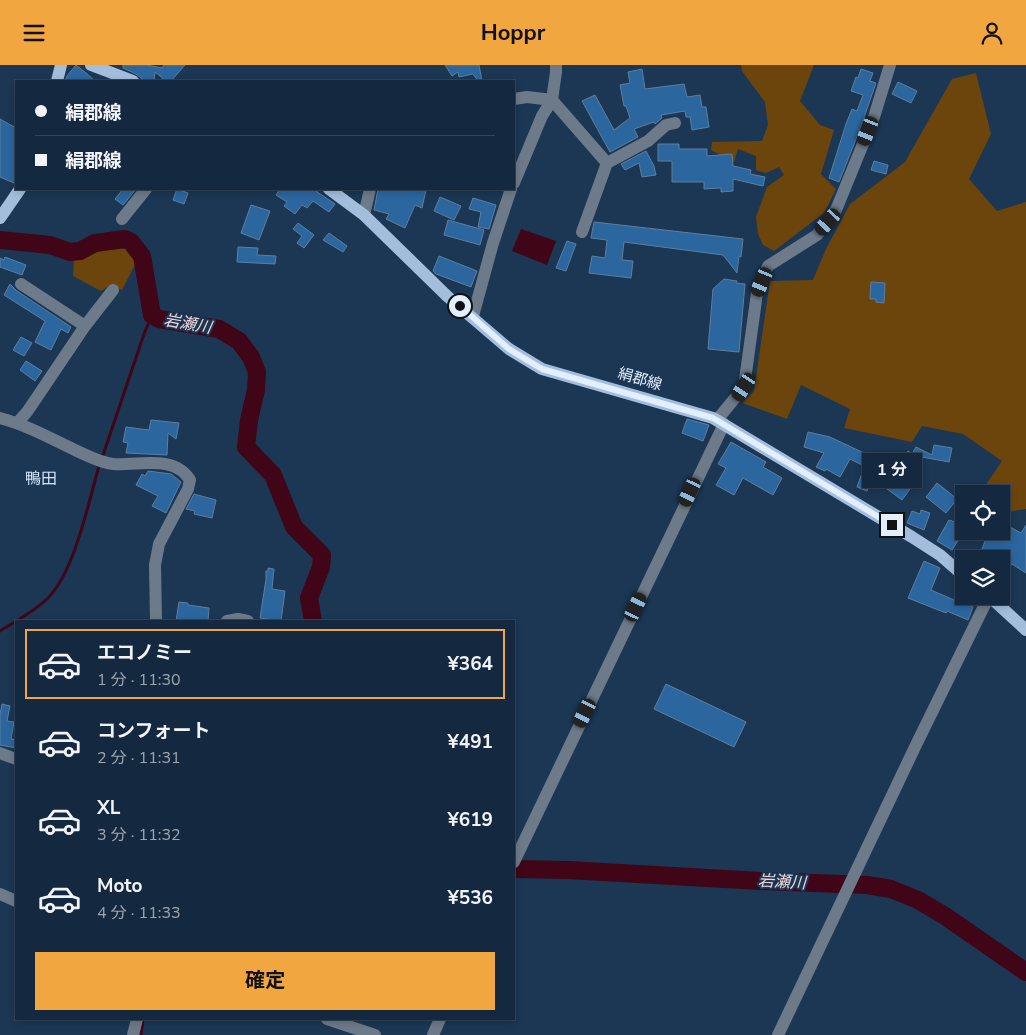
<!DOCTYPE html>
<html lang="ja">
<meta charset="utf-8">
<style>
body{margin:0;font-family:"Nunito Sans","Noto Sans JP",sans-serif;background:#1d3146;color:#f1f3f6;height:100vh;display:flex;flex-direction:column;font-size:19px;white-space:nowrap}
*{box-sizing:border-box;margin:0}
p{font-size:16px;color:#9da6b0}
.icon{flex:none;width:28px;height:28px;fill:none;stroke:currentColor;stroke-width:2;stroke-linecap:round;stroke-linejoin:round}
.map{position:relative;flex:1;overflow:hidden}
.sheet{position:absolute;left:15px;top:555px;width:500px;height:400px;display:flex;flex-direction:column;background:#14293f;border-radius:0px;box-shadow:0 2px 8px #0003,0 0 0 1px #334559}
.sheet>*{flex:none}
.top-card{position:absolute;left:15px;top:15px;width:500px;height:110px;border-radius:0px;box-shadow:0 2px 8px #0003,0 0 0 1px #334559;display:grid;align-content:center;height:110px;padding:0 20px;background:#14293f}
.tools{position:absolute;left:955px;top:420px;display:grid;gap:10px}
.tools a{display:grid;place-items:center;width:55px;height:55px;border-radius:0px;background:#14293f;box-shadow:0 2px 8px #0003,0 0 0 1px #334559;font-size:25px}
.end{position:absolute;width:22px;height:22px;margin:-11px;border:6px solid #e2effe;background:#111;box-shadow:0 0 0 2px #111}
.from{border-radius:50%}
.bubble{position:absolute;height:35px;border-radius:0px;background:#14293f;box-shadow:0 2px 8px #0003,0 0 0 1px #334559;font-size:16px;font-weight:700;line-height:35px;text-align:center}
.car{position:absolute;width:15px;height:30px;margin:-15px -8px;border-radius:6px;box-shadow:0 0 4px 1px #0007;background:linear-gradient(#222 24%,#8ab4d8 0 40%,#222 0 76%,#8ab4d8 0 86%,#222 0)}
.top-card b{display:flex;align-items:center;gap:18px;height:48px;font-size:19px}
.top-card b+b{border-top:1px solid #334559}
.top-card i{width:12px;height:12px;background:#f1f3f6}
ul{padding:9px 0 0;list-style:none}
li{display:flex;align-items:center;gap:15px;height:70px;margin:0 10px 8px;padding:0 10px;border:2px solid transparent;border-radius:0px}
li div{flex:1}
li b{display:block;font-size:19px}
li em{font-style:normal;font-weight:700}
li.on{border-color:#f1a640}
li>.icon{width:45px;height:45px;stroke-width:1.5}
.cta{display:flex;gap:10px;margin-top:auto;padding:10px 20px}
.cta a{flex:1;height:58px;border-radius:0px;background:#f1a640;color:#111;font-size:20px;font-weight:700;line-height:58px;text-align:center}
header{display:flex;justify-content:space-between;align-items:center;height:65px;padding:0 20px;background:#f1a640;color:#111;font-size:22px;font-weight:700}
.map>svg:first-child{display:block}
.green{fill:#6c450c}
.water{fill:#400516}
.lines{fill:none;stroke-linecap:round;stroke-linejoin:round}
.stream{stroke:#400516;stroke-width:3}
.river{stroke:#400516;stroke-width:18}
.building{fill:#2b669f;stroke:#5f7e9f}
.minor{stroke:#6d7a89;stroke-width:12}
.major{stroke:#a3bedc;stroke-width:12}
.route{stroke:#e2effe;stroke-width:6}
.labels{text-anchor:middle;stroke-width:4;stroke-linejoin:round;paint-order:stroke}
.street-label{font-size:15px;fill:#e2effe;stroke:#1b3754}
.water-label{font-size:16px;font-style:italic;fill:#f1d8da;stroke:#1b3754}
.neighbourhood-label{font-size:16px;fill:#cfe3f9;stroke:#1b3754}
</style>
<header><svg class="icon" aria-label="menu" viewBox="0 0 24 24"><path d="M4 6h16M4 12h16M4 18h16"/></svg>Hoppr<svg class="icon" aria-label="person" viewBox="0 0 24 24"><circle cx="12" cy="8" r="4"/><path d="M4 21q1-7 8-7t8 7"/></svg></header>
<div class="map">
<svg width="1026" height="970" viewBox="0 0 1026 970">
<rect width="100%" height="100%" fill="#1b3754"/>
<path class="green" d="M741 0H814L800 36 820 60 834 65 821 109 836 124 824 148 774 186 763 180 758 169 756 152 767 122 784 110 779 102 766 108 756 105V91L738 84 734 97 711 85 712 77 762 76 768 60 765 37 742 6Z
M976 8 991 69 969 114 997 146 1026 137V444L1001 448V429H982L985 421 1002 396 963 369 922 361 912 377 844 363 850 344 801 320 787 354 742 338 754 326 770 216 813 215 826 184 850 139 905 97 952 14Z
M113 182 127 184 139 192 122 225 110 220 101 226 73 211 74 194Z"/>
<path class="water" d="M521 164 556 176 547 200 512 186Z"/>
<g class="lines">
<path class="stream" d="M102 393 144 269 152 250
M0 566C16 556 35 546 48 533 75 505 88 439 99 401
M141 970 143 954"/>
<path class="river" d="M0 175 50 180 70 187 80 186 95 178 125 174 131 177 142 191 152 250 159 254 219 264 239 276 251 292 257 307 256 325 249 355 246 382 273 410 294 462 322 490 321 502 309 533 313 556
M514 804 568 805 760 816 867 820 891 824 918 835 945 851 1026 907"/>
</g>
<path class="building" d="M76 0 86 8 95 16H65L67 11Z
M123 0H147L162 3 164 0H185L171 16H166L155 7 154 16H146L141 13 136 9 123 3Z
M445 0H479L482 16H478L473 9 459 12 458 7 452 11Z
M642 4 645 24 684 19 687 32 700 30 702 42H706L709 62 692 65 690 52H686L685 46 661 50 662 53 655 59 654 57 634 64 638 72 610 87 582 36 595 30 614 65 630 53 626 41H624L620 20 630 18 628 7Z
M861 4 873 8 870 16 876 18 860 64 839 117 829 113 846 59 852 44 857 46 863 30 851 26 856 12 858 13Z
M898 17 917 26 911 38 892 29Z
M0 54 16 63V112L14 118 0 112Z
M658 79H679V84H707V91L732 89 733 101 751 105 750 109 765 112 763 121 733 114V126L721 127V123L704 124V117H672V96H658Z
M646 86 654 101 656 110 642 112 639 98 625 105 621 99Z
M874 96 888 100 886 109 871 105Z
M123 124H136L123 140 115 134Z
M177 124 188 128 184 139 173 135Z
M280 124H313L335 139 329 147 313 136 307 143 302 140 295 149 284 141 287 137 276 130Z
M378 124H421L426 125 422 143 415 140 405 163 386 154 389 149 374 145Z
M440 132 461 141 454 155 434 146Z
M473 133 496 140 489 164 478 162 481 147 469 144Z
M251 140 270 146 259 175 241 168Z
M448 155 484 165 480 180 444 170Z
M594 157 743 174 741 192 739 191 737 208 723 190 624 177 622 195 633 196 631 213 589 208 592 191 605 193 607 175 591 173Z
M298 158 314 170 304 183 297 178 302 171 293 164Z
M329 168 347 181 343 187 323 175Z
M567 176 576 179 566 206 556 203Z
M238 182 258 183 257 190 276 191 275 199 237 197Z
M439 191 477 206 471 222 436 209 433 206Z
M5 192 26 200 22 210 0 202V193L4 195Z
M724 214 737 216 736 218 745 219 739 287 708 284 713 224Z
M871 217 885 218 884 238 876 237V234H870Z
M10 219 17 226 71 262 68 268 61 264 51 285 35 277 45 256 4 230Z
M21 272 32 278 24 291 13 285Z
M26 296 42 306 35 316 20 305Z
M687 354 709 360 703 376 682 368Z
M151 355 179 358 176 374 168 368 167 390 126 388 128 378 123 377 126 362 149 365Z
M808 367 830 372 866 389 864 391 870 395 866 402 850 394 840 412 826 404 825 406 816 402 824 388 804 382Z
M731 377 766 397 763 402 782 413 773 430 743 413 734 430 716 420 726 403 718 399Z
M934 380 952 383 949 397 922 392 913 408 894 397 898 390 904 394 908 386 912 389 916 382 932 390Z
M148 406 171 409 181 417 166 448 152 441 158 431 136 420 142 409 145 411Z
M862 408 872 411 867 426 857 422Z
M891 410 910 424 902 435 883 421Z
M937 418 957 434 946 448 926 432Z
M194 429 216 435 212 453 194 449 195 446 186 444Z
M921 445 930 448 924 465 907 458 912 446 920 449Z
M949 455 964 460V466L952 485 937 476Z
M1026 460V508L1012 499 1001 513V494L996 492 998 490 982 484 989 466H995L1005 470 1010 462 1021 468Z
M924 496 940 503 931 525 954 535 955 531 964 535 963 537 973 542 968 555 947 546 946 548 908 533Z
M268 503 274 504 272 524 285 526 281 556 260 553 266 514V506H268Z
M179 537 188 538V540L209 543 208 556H176Z
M666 619 746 657 734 682 654 644Z
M2 639 10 641 7 656 14 657 11 674 16 675V683L0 680V649Z"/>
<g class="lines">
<path class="minor" d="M556 0V7L552 35 607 98 582 167
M514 34 527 32 552 35 542 51 514 118
M607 98 648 76 666 60 675 58
M364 150 370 124
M122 154 146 124
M21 219 85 261
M473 251 493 178 511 124
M0 353C27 360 52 374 77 386 88 391 101 398 113 399 138 401 174 389 190 415L188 424 159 479 155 500 156 556
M717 355 744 322 757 228 768 201 817 170 836 145 874 52 890 0
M17 358 27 347 85 261 113 225
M227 556 238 554 248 556
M0 688 16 694
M514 797 724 359
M0 829 16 836
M327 954 375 970
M133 970 137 954
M433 970 440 954
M778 970 915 682 989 531"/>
<path class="major" d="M91 0 133 16
M57 16 61 0
M329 124 364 150 447 231 509 284 542 304 713 353 912 472 940 490 964 511
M0 153 20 124
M989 531 1026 565"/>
</g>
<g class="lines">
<path class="route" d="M460 241 509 284 542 304 713 353 892 460"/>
</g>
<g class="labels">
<g class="street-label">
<text transform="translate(640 314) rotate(16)" y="5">絹郡線</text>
</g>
<g class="water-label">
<text transform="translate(188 258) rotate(10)" y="6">岩瀬川</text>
<text transform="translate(782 816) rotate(3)" y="6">岩瀬川</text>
</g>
<g class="neighbourhood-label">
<text x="41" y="419">鴨田</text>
</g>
</g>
</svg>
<div class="tools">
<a><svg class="icon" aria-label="locate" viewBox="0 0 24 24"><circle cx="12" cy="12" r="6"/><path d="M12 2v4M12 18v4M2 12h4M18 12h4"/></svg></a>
<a><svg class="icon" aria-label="layers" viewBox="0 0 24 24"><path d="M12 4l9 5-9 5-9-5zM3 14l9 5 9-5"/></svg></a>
</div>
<i class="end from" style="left:460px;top:241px"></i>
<i class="end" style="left:892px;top:460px"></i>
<div class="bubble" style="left:862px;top:388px;width:60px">1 分</div>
<i class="car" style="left:868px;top:66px;rotate:202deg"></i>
<i class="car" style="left:828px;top:157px;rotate:222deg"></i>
<i class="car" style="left:762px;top:217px;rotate:203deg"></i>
<i class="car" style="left:744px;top:322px;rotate:213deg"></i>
<i class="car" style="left:690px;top:427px;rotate:205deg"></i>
<i class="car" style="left:636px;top:542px;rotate:25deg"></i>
<i class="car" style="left:585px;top:648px;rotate:206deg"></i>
<div class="top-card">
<b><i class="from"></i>絹郡線</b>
<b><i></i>絹郡線</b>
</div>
<section class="sheet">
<ul>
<li class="on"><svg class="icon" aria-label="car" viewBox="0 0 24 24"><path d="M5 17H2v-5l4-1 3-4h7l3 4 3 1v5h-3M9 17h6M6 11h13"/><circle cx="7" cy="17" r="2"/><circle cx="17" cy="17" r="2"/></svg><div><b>エコノミー</b><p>1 分 · 11:30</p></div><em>¥364</em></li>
<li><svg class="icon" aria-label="car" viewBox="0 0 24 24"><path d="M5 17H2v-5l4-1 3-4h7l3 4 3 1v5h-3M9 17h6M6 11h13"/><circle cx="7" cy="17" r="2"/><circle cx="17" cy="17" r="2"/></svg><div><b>コンフォート</b><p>2 分 · 11:31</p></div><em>¥491</em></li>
<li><svg class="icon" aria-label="car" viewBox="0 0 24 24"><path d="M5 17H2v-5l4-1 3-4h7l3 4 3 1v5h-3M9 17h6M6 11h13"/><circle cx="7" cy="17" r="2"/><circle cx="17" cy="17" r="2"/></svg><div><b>XL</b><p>3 分 · 11:32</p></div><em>¥619</em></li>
<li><svg class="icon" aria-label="car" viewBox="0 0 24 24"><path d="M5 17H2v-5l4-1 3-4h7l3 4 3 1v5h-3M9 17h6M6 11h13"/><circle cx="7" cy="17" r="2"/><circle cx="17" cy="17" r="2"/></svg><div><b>Moto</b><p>4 分 · 11:33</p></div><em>¥536</em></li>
</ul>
<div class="cta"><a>確定</a></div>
</section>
</div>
